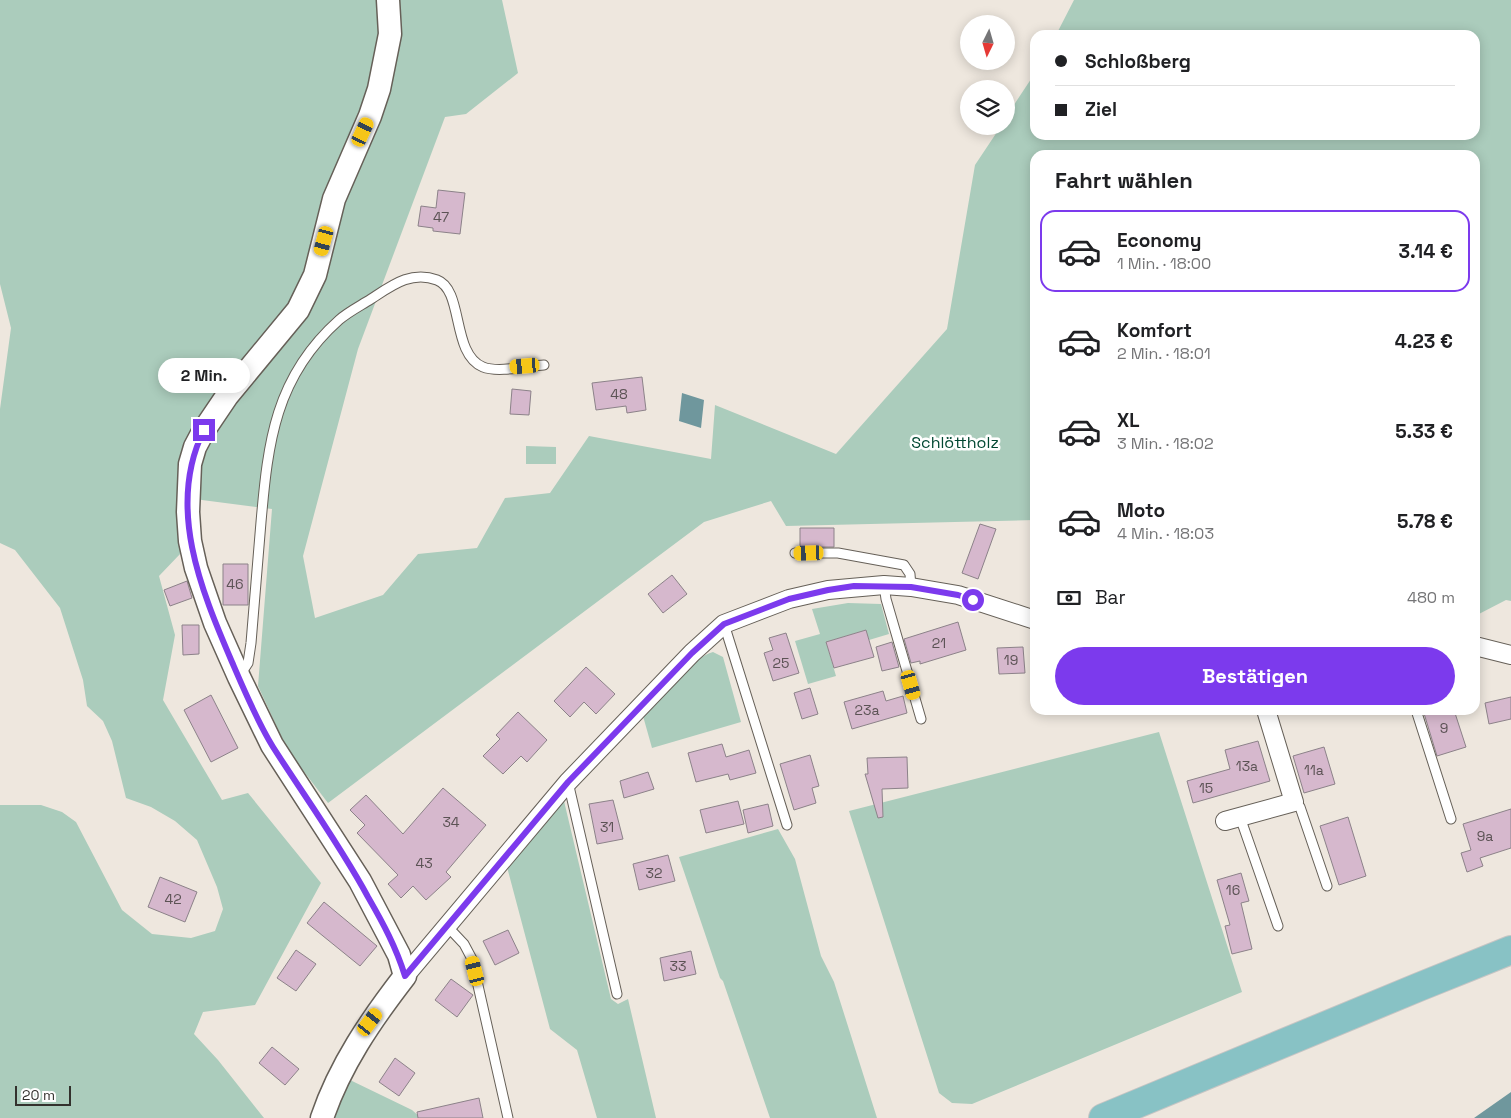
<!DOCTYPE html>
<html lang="de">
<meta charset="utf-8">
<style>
body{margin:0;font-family:"Space Grotesk",sans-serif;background:#f6f6f6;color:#202124;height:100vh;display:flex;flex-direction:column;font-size:19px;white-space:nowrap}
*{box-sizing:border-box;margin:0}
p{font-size:16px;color:#757577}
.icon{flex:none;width:28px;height:28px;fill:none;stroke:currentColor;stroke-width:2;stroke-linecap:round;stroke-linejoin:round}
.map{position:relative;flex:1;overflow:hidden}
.panel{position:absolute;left:1030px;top:150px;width:450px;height:565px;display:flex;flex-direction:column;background:#fff;border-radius:15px;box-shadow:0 2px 12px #0003}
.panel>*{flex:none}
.hud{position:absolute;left:1030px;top:30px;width:450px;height:110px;border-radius:15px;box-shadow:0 2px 12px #0003;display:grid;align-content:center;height:110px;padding:0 25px;background:#fff}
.needle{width:32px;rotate:185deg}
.tools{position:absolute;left:960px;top:15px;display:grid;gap:10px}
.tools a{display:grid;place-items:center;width:55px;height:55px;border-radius:50%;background:#fff;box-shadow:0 2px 12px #0003;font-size:25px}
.scale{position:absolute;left:15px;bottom:12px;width:56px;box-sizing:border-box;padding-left:5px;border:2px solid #33312d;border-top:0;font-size:14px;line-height:18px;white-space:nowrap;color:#33312d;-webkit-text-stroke:4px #fff;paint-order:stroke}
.end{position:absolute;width:22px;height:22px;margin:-11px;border:6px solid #7c3aed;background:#fff;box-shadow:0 0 0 2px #fff}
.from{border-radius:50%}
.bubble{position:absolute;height:35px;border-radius:18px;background:#fff;box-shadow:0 2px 12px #0003;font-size:16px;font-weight:600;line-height:35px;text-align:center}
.car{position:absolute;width:15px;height:30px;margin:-15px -8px;border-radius:6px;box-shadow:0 0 4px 1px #0007;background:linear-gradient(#f5c518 24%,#345 0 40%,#f5c518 0 76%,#345 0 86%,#f5c518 0)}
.hud b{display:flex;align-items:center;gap:18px;height:48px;font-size:19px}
.hud b+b{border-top:1px solid #e0e0e0}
.hud i{width:12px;height:12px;background:#202124}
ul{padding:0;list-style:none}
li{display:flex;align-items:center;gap:15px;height:82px;margin:0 10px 8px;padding:0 15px;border:2px solid transparent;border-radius:15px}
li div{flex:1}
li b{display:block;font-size:19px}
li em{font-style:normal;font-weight:600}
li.current{border-color:#7c3aed}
li>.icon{width:45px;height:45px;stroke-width:1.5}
h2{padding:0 25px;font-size:22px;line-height:60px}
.pay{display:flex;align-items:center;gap:12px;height:55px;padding:0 25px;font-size:19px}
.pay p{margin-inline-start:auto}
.button{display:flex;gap:10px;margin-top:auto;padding:10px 25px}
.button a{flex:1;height:58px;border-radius:30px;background:#7c3aed;color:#fff;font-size:20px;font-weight:600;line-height:58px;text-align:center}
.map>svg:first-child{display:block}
.green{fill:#abccbc}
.water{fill:#6f979d}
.building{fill:#d6b8cd;stroke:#8c8289}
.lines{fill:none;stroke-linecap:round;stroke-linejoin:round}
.service-casing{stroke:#666058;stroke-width:11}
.minor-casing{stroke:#666058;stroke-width:20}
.tertiary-casing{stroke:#666058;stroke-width:25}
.primary-casing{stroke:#c6c5c4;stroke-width:30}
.service{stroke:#fff;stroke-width:9}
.minor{stroke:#fff;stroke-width:18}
.tertiary{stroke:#fff;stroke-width:22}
.primary{stroke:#88c2c5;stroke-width:28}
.route{stroke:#7c3aed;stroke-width:6}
.labels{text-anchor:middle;stroke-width:5;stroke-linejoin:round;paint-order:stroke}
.number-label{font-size:14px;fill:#5c5355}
.park-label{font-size:16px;fill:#004731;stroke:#fff}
</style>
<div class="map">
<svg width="1511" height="1118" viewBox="0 0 1511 1118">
<rect width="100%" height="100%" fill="#eee7de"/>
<path class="green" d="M0 0H502L518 73 466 114 445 117 358 349 303 556 315 618 383 595 418 554 477 548 505 498 550 493 589 436 711 459 715 405 836 454 947 329 975 165 1001 126H1006V117L1035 73V135H1475V35H1056L1074 0H1511V601L1506 600 1475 616V155H1035V520L786 526 771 501 704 522 328 803 288 751 258 686 272 509 202 500 179 495 181 553 159 576 175 635 163 700 222 800 248 793 321 883 255 1005 203 1012 194 1034 218 1060 264 1118H0V805H41L62 812 76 822 122 910 152 934 191 938 215 931 223 909 217 887 197 840 175 821 151 807 126 798 112 741 103 721 87 706 83 680 60 608 15 550 0 543V409L11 328 0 284Z
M526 446 556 447V464H526Z
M848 603 881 604 889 634 869 640 866 630 826 642 836 676 808 684 795 641 820 634 812 609Z
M713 652 723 657 741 722 652 748 643 716C658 701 694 656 713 652Z
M1159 732 1242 992 972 1104 952 1103 939 1093 849 811Z
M564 801 611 999 618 1004 628 999 656 1118H597L577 1050 550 1029 507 867Z
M778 829 795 859 821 956 834 982 877 1118H770L723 981 720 978 679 857Z
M350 1080 412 1110 421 1118H331Z"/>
<path class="water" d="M682 393 704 400 701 428 679 421Z
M1511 1092V1118H1474Z"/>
<path class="building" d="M438 190 465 193 460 234 433 231V228L418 226 421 206 436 208Z
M642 377 646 410 627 413 626 406 596 410 592 383Z
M512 389 531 391 529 415 510 414Z
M980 524 996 529 978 579 962 573Z
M800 528H834V547H800Z
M223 564H248V605H223Z
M672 575 687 594 663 613 648 594Z
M187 581 192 598 170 606 164 590Z
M958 622 966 650 920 664V661L911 663 904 639Z
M182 625H199V654L183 655Z
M866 630 874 657 834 668 826 642Z
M786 633 799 673 773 681 764 653 773 650 769 638Z
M892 642 899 667 882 671 876 647Z
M1023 647 1025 673 999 674 997 648Z
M586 667 615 694 596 714 584 702 570 717 554 701Z
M810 688 818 714 802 719 794 693Z
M883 691 886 701 903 696 907 713 852 729 844 702Z
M211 695 238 748 211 762 184 710Z
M1511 697V719L1489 724 1485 703Z
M1423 710H1454L1466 747 1437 756Z
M518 712 547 740 527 762 521 756 503 774 483 756 500 739 496 735Z
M1258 741 1270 781 1193 803 1187 781 1230 769 1225 750Z
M722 744 726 757 749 750 756 773 730 780 728 774 696 782 688 753Z
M1324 747 1335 784 1304 793 1293 756Z
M810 755 819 786 812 788 816 803 794 810 780 764Z
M907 757 908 788 882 789 883 817 878 818 865 774H868L867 758Z
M648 772 654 789 624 798 620 781Z
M443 788 486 825 446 872 451 877 426 900 413 886 401 898 388 884 398 875 357 833 365 825 350 810 366 795 403 834Z
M613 800 623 839 597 844 589 804Z
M738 801 744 824 706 833 700 810Z
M768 804 773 826 748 833 743 810Z
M1511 809V848L1480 858 1483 866 1467 872 1461 853 1471 850 1463 824Z
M1348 817 1366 876 1339 885 1320 826Z
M668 855 675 881 639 890 633 864Z
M1241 873 1249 901 1241 903 1252 949 1232 954 1225 926 1230 925 1217 880Z
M160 877 197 892 185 922 148 907Z
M324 902 377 946 360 966 307 923Z
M508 930 519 953 495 965 483 941Z
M296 950 316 964 296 991 277 978Z
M691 951 696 974 664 981 660 958Z
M451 979 473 995 457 1017 435 1000Z
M272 1047 299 1069 285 1085 259 1063Z
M395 1058 415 1073 399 1096 379 1082Z
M479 1098 483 1118H418L417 1112Z"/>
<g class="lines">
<defs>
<path id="service" d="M795 553H838L904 565 910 574 911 587
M884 585 886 599 921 719
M724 624 787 825
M240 675 248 663 251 643C254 603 258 562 261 522 268 442 275 377 339 320 348 312 360 306 371 299 391 286 411 270 437 280 464 290 451 354 483 367 498 373 528 366 544 365
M1416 710 1451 819
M568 782 617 994
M1294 802 1300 807 1327 886
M1240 817 1278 926
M447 926 464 944 472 959 508 1118"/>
<path id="minor" d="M1475 646 1511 655
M1225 821 1294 802 1266 710
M405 976 568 782 692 653 724 624 789 599 828 590 884 585 911 587 958 595 1035 620"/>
<path id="tertiary" d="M322 1118C340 1065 371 1020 405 976L399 955 360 881 272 745 239 677 215 623 196 568 190 541 188 512 190 464 195 447 204 430 227 396 298 310 315 275 334 199 370 116 379 89 390 34 388 0"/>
<path id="primary" d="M1103 1118 1419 987 1511 950"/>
</defs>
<use href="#service" class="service-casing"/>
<use href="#minor" class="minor-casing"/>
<use href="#tertiary" class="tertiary-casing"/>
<use href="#primary" class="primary-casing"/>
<use href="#service" class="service"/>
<use href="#minor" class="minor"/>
<use href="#tertiary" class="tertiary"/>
<use href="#primary" class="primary"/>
</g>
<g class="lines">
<path class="route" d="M204 430C166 506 201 590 232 662 244 690 257 721 273 747 305 797 340 845 368 897 383 923 396 947 405 976L568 782 692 653 724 624 789 599 828 590 854 586 911 587 958 595 973 600"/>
</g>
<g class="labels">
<g class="number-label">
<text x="441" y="222">47</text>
<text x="619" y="399">48</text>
<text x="235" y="589">46</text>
<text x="939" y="648">21</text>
<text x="1011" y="665">19</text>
<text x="781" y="668">25</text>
<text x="867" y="715">23a</text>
<text x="1444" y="733">9</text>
<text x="1247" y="771">13a</text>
<text x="1314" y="775">11a</text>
<text x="1206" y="793">15</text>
<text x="451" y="827">34</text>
<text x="607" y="832">31</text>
<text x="1485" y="841">9a</text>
<text x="424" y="868">43</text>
<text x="654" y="878">32</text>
<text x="1233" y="895">16</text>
<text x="173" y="904">42</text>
<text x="678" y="971">33</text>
</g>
<g class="park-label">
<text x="955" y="448">Schlöttholz</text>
</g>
</g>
</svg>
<div class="tools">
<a><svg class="needle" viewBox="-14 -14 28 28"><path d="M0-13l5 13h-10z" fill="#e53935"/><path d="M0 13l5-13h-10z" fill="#757577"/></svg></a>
<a><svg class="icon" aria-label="layers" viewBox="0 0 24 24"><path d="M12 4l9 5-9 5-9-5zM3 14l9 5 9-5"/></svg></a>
</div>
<div class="scale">20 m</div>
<i class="end from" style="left:973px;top:600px"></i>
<i class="end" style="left:204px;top:430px"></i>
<div class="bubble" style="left:158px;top:358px;width:92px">2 Min.</div>
<i class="car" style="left:363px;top:132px;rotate:25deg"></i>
<i class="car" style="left:324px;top:241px;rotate:195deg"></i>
<i class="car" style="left:525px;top:366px;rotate:265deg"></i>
<i class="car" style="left:809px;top:553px;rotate:268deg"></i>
<i class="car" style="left:911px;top:685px;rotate:164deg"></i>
<i class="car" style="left:475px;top:971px;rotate:346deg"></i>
<i class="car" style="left:370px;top:1022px;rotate:37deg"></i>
<div class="hud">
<b><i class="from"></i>Schloßberg</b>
<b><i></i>Ziel</b>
</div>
<section class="panel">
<h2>Fahrt wählen</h2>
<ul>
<li class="current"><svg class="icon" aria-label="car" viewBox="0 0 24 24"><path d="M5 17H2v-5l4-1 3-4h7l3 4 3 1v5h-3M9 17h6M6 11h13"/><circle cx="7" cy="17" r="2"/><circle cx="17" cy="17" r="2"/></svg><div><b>Economy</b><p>1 Min. · 18:00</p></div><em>3.14 €</em></li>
<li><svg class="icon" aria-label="car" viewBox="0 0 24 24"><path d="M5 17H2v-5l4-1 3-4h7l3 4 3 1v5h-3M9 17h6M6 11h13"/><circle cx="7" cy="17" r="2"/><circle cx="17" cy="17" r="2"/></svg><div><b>Komfort</b><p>2 Min. · 18:01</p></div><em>4.23 €</em></li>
<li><svg class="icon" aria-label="car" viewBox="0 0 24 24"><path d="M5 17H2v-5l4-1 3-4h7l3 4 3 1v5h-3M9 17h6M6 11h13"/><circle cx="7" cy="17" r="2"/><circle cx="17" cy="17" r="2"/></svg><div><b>XL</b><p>3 Min. · 18:02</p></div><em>5.33 €</em></li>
<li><svg class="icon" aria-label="car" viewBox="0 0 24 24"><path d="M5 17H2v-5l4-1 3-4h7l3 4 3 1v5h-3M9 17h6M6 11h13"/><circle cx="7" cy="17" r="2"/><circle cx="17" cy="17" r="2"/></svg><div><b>Moto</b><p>4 Min. · 18:03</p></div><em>5.78 €</em></li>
</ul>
<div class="pay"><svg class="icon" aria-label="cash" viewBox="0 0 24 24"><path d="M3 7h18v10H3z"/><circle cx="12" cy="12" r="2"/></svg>Bar<p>480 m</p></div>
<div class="button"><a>Bestätigen</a></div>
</section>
</div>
